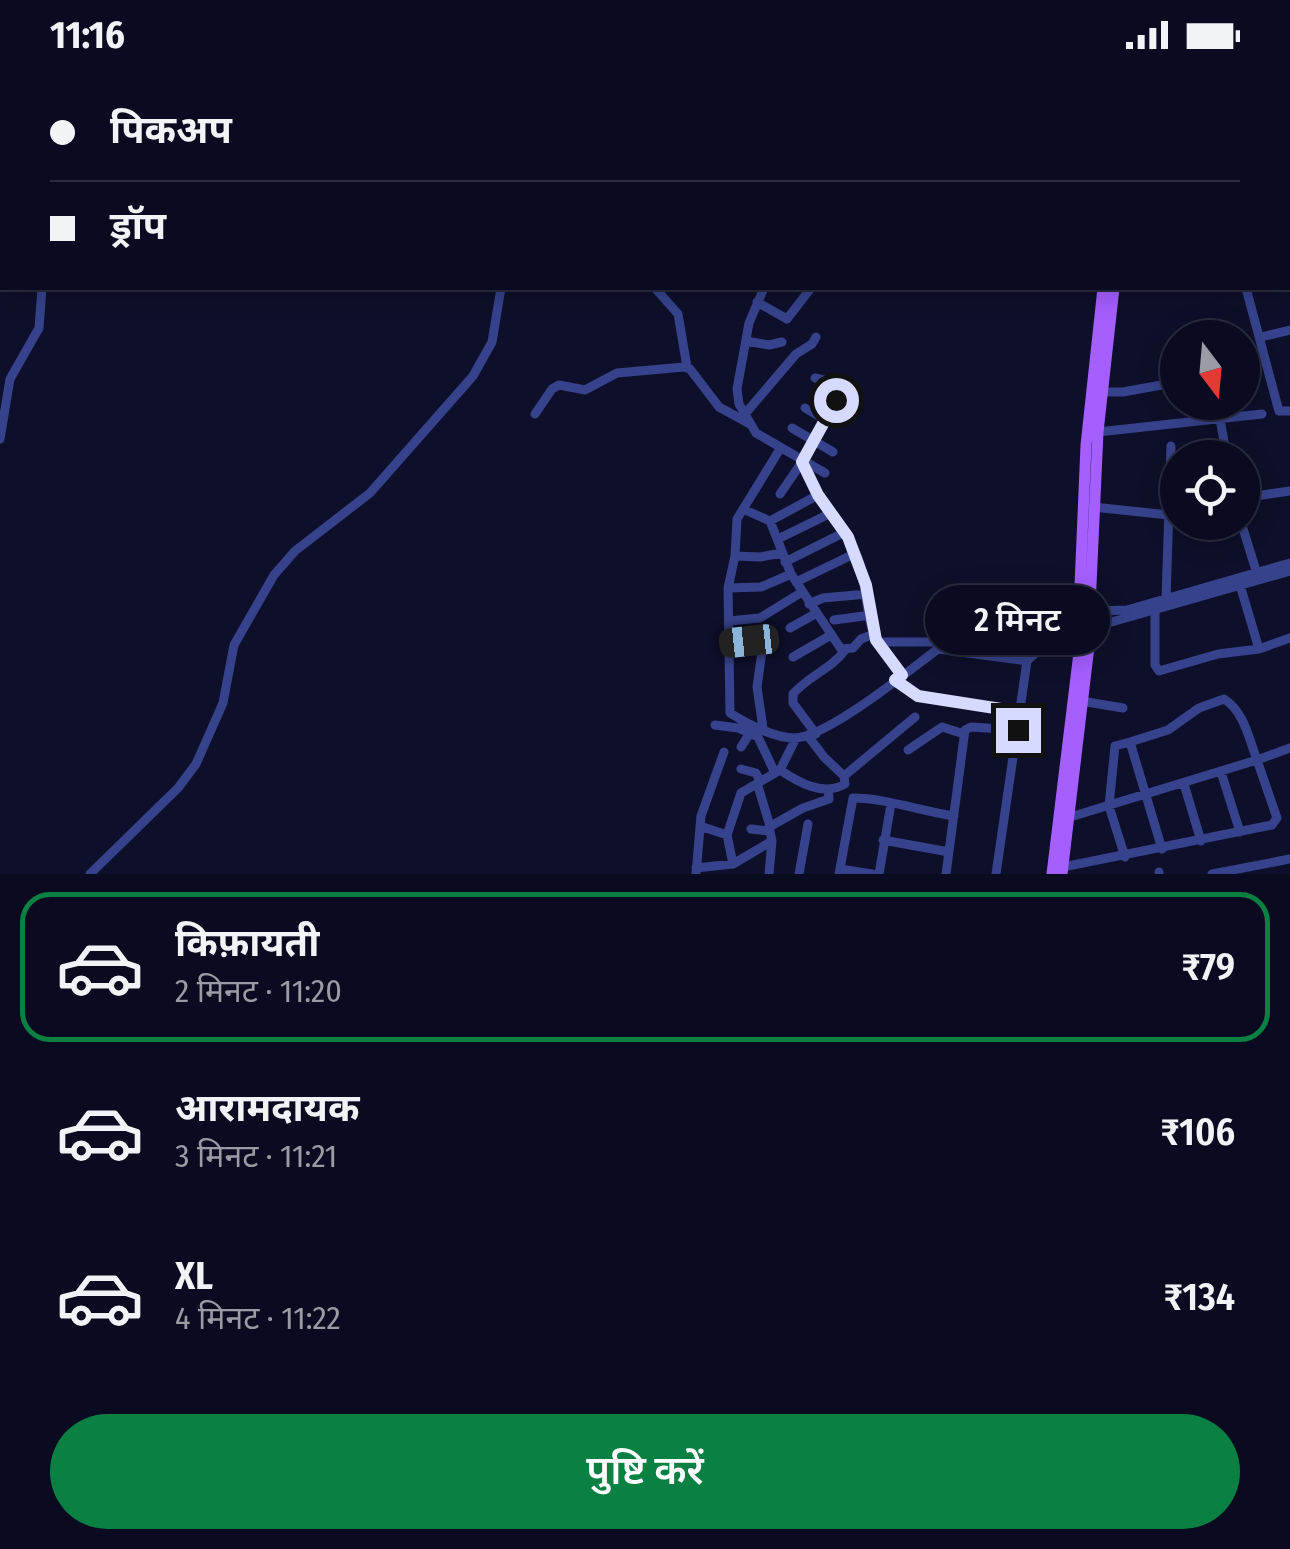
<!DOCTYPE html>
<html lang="hi">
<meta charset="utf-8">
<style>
body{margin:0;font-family:"Fira Sans Condensed","Noto Sans Devanagari",sans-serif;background:#18192d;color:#f1f3f6;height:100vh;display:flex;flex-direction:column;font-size:38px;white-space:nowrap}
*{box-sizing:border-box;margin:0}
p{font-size:32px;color:#999ba5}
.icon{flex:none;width:55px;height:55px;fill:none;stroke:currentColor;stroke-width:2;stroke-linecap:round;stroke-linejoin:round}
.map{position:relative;height:804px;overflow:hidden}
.details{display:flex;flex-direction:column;background:#0a0b20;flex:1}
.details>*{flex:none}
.banner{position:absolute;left:0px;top:0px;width:1290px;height:220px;box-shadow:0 5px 25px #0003,0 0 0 2px #2a2b3e;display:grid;align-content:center;height:220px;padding:0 50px;background:#0a0b20}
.needle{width:65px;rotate:164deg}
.buttons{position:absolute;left:1160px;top:250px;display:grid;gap:20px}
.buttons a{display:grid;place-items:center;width:100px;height:100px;border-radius:50%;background:#0a0b20;box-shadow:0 5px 25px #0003,0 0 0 2px #2a2b3e;font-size:50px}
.end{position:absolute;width:45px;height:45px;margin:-22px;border:12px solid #d7daff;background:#111;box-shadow:0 0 0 5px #111}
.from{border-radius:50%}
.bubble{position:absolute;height:70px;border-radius:35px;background:#0a0b20;box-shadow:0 5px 25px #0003,0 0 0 2px #2a2b3e;font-size:32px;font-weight:600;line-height:70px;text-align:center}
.car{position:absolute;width:30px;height:60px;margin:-30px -15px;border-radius:12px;box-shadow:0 0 8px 2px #0007;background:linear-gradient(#222 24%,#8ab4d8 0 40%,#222 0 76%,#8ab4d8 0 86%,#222 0)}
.banner b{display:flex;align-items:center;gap:35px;height:95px;font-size:38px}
.banner b+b{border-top:2px solid #2a2b3e}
.banner i{width:25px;height:25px;background:#f1f3f6}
ul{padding:18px 0 0;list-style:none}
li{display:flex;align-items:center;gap:30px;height:150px;margin:0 20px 15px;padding:0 30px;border:5px solid transparent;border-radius:30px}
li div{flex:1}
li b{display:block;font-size:38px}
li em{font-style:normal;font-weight:600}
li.active{border-color:#0b8043}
li>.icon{width:90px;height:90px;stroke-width:1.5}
.cta{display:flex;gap:20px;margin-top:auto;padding:20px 50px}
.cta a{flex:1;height:115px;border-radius:60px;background:#0b8043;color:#fff;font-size:40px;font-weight:600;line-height:115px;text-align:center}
.status{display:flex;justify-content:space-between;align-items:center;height:70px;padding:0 50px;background:#0a0b20;direction:ltr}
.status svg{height:28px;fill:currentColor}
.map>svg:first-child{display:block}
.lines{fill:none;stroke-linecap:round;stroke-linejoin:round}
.minor{stroke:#36438c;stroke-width:9}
.major{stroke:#a55eff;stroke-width:11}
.route{stroke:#d7daff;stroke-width:12}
</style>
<div class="status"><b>11:16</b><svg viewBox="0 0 49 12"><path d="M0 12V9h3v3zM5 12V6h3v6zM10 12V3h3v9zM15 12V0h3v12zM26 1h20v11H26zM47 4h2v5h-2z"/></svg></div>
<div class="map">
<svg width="1290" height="804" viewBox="0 0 1290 804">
<rect width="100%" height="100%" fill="#0e0f2a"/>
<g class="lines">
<path class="minor" d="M130 0V2
M151 0 152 2
M870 0V2
M896 0 898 2
M951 0V2
M1209 0V2
M1236 0 1237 2
M521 1V0
M41 2 43 0
M85 2 87 0
M806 2 807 0
M830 2 831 0
M842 2V0
M971 2V0
M1168 2 1169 0
M0 23 2 24
M1288 24 1290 23
M0 41 2 39
M1288 74 1290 73
M1288 105 1290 104
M1288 175 1290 174
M1288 183 1290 194
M655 218 678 244 687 297
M764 218 749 253 737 319 739 334 756 363 825 403
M1246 218 1277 334 1279 341H1290
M757 232 787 249 811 218
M1261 267 1290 260
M746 271 769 275 782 272
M1242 301 1248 300
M815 308 836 313 838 317 827 351
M1102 322H1123L1178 312
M805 338 827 351 802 392C808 404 813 417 820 428 833 448 849 465 858 488 868 514 864 549 878 572H948L1012 552 1082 558
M535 344 552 319 559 315 585 320 617 303 684 297 690 299 719 337 750 354
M745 344 796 284 812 274 816 267
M1220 349 1227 388
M792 358 833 382
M1098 362 1262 344
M0 369 10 309 39 258 42 218
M780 424 802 392
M818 425 770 451 791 504 841 579 853 578 861 569 874 564
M1242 428 1290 421
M1093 437 1169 445
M745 440 770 451
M1241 452 1258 507
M778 469 831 443
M782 483 760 487 735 486 728 518 730 643C746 653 774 668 794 668 827 668 908 601 938 579L1027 591
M735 486 737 449 780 379
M785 492 845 462
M796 512 856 483
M1240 515 1259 579 1290 568
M728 518 761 517 791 504
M1166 529 1171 376
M809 534 823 528 867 524
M1155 540V595L1159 601 1218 584 1259 579
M1097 541 1127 540 1290 493
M834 550 871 545
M729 551 760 548 802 522
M1051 554 1068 543 1078 542
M1094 557 1290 501
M790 558 815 544
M729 573 753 570 763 574 757 617 763 658
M881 574 903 605
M793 587 831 565
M895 610 918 626 1020 643
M1081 631 1123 638
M715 655 738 658 758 667 775 703
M816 664 793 633V624C808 606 833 598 845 580
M808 666 824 687 844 706 915 647
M796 668 780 700C798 712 823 727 845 714L844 706
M1130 672 1168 660 1199 638 1224 629C1244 641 1249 669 1257 690L1290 678
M741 677 750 663
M908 680 942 657 964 664
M741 699 756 703 760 711
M1221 702 1240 762
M757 713 770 756
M1184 714 1201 771
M700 756 727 765
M751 759 768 761
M883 770 949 782
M1125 787 1109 736 1115 676 1130 672 1162 779
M733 794 727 765 741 723 780 700
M1063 797 1272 755 1277 748 1257 690 1067 748
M696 798 733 794 772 771
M840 799 872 804
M90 804 178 718 196 694 223 633 234 575 274 505 295 481 370 423 473 306 492 272 501 218
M696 804 701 746 724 682
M769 804 772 771 769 757 803 738 829 729 828 719
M799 804 808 754
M839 804 853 728C886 728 920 741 954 746
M879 804 891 734
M946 804 965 660 971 657 1017 660
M996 804 1027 591 1038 581 1047 555
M1159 804V802
M1212 804 1290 789"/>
<path class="major" d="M1124 2V0
M1133 2V0
M1090 537 1098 362 1114 218
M1079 539 1086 375 1103 218
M1052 804 1082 558 1076 546 1079 539 1090 537 1097 541 1098 551 1091 559 1082 558
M1062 804 1091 559"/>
</g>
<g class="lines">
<path class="route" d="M836 330 802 392 818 425 848 467 866 515 876 570 902 605 895 610 918 626 1020 642 1018 660"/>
</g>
</svg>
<div class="buttons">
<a><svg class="needle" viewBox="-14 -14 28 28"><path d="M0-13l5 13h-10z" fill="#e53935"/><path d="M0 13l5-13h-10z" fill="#999ba5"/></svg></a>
<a><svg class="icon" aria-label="locate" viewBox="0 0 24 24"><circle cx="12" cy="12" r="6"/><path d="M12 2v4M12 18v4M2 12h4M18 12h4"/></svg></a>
</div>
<i class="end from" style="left:836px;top:330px"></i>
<i class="end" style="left:1018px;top:660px"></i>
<div class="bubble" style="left:925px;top:515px;width:185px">2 मिनट</div>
<i class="car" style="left:749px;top:571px;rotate:264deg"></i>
<div class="banner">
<b><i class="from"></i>पिकअप</b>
<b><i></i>ड्रॉप</b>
</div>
</div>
<section class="details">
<ul>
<li class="active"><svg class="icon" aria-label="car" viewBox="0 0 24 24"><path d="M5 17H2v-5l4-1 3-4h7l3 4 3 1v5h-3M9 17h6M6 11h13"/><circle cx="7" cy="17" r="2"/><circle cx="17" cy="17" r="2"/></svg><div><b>किफ़ायती</b><p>2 मिनट · 11:20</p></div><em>₹79</em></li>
<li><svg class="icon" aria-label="car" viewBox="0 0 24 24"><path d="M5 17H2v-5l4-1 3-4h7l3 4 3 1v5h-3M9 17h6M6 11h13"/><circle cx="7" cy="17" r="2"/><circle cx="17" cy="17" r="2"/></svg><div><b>आरामदायक</b><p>3 मिनट · 11:21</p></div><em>₹106</em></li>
<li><svg class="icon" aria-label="car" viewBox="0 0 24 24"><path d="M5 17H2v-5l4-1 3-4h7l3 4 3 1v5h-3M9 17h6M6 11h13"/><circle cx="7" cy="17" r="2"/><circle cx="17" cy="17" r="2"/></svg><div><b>XL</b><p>4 मिनट · 11:22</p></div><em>₹134</em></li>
</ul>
<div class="cta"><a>पुष्टि करें</a></div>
</section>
